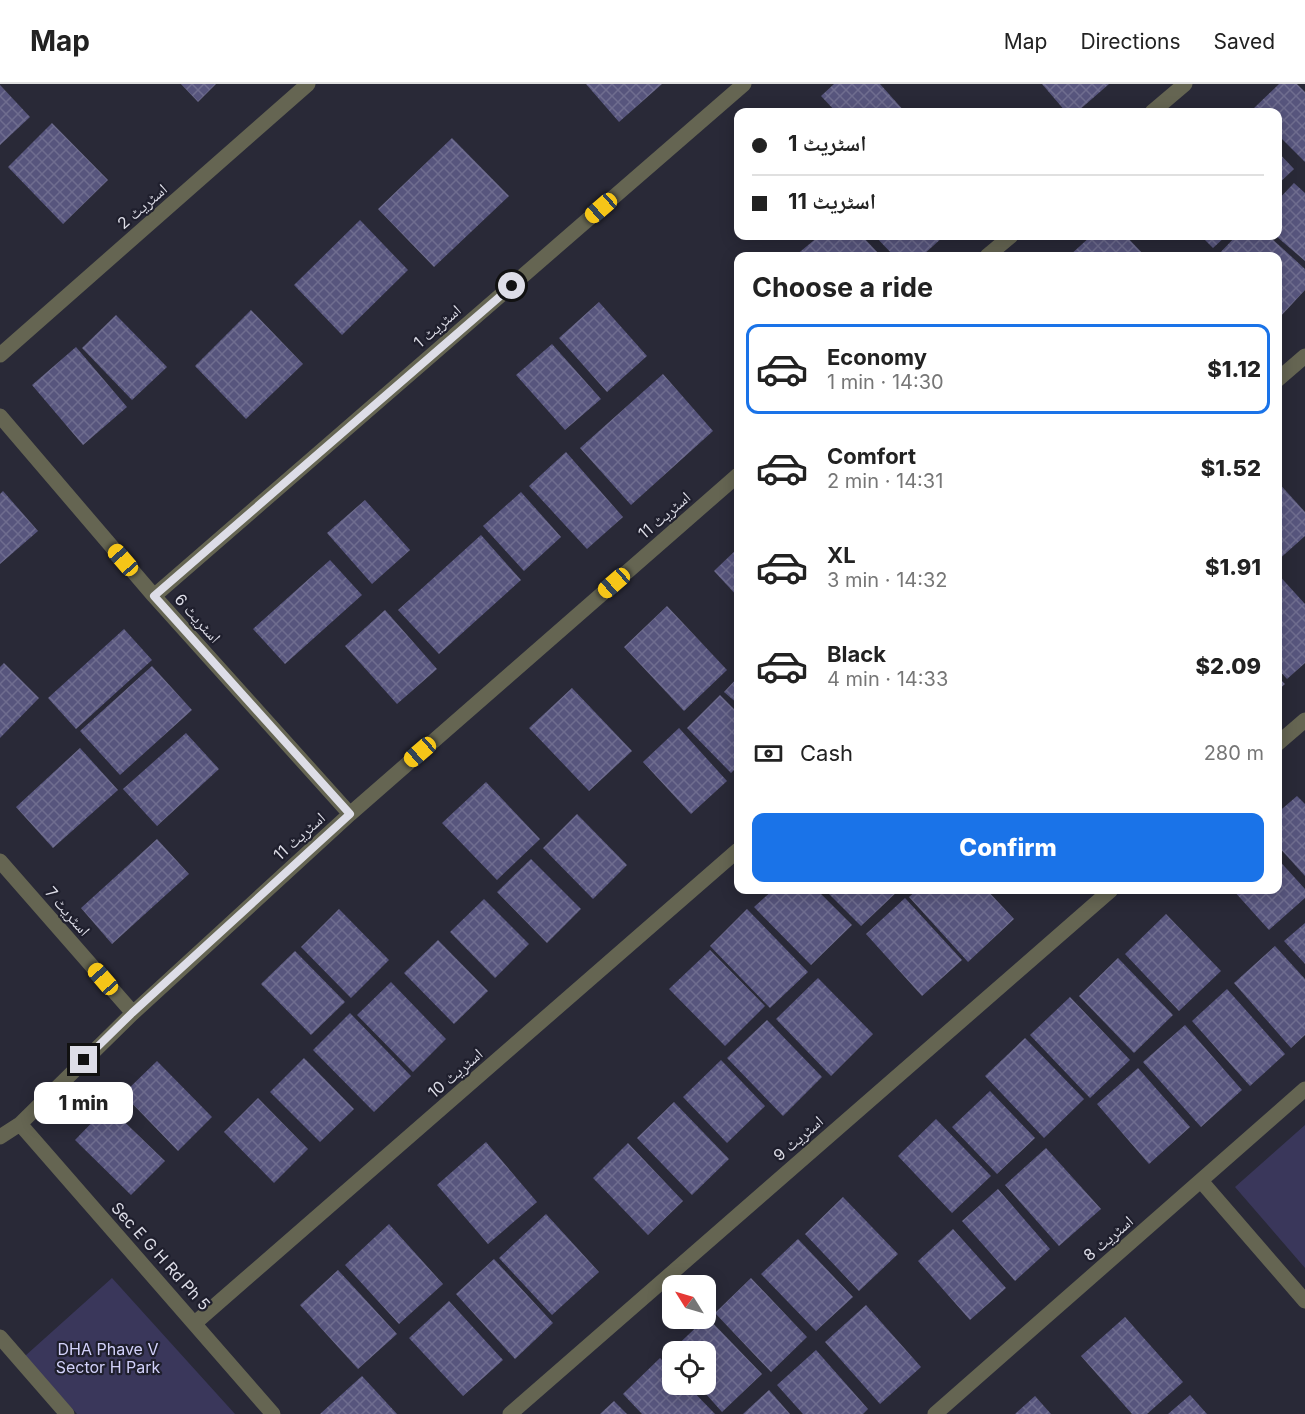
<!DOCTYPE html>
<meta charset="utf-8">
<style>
body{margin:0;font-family:Inter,"Noto Naskh Arabic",sans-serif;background:#f6f6f6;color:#222;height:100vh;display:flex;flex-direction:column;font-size:22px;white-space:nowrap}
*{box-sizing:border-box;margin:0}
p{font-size:20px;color:#767676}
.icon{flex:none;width:33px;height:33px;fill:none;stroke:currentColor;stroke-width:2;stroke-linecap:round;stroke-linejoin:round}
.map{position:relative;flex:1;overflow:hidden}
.panel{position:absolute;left:734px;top:168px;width:548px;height:642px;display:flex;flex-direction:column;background:#fff;border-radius:12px;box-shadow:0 3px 15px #0003}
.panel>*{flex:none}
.top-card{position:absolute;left:734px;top:24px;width:548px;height:132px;border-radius:12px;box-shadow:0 3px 15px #0003;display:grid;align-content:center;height:132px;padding:0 18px;background:#fff}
.needle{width:39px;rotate:307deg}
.controls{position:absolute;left:662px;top:1191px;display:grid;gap:12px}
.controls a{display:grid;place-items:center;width:54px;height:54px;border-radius:12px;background:#fff;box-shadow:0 3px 15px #0003;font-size:30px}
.end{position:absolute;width:27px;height:27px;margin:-14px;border:8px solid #dddde7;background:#111;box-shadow:0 0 0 3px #111}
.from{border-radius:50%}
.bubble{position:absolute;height:42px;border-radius:12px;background:#fff;box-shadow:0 3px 15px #0003;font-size:20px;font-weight:800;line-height:42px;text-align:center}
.car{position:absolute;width:18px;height:36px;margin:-18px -9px;border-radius:8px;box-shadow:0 0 4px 2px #0007;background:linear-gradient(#f5c518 24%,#345 0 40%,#f5c518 0 76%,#345 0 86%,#f5c518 0)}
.top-card b{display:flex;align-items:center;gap:21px;height:57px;font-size:22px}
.top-card b+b{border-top:2px solid #e0e0e0}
.top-card i{width:15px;height:15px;background:#222}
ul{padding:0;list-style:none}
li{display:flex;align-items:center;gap:18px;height:90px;margin:0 12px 9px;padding:0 6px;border:3px solid transparent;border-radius:12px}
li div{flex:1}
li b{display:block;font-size:22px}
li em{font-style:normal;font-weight:800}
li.active{border-color:#1a73e8}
li>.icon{width:54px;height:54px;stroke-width:1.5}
h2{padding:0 18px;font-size:27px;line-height:72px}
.pay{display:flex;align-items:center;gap:15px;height:66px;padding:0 18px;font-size:22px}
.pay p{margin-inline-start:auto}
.action{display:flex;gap:12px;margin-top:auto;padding:12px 18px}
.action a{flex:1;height:69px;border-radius:12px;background:#1a73e8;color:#fff;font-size:24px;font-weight:800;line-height:69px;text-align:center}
header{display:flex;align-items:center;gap:36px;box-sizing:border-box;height:84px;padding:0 30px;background:#fff;border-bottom:2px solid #e0e0e0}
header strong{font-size:28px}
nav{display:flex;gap:33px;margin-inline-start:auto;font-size:21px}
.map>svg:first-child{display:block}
.green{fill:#3a375b}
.building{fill:url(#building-cross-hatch)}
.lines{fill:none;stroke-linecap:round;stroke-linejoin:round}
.minor{stroke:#656552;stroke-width:15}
.route{stroke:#dddde7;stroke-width:8}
.labels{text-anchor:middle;stroke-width:4.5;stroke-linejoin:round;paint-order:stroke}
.street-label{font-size:16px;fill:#dddde7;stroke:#1f1f2d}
.park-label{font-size:16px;fill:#d2d1fa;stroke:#1f1f2d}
</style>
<header>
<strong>Map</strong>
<nav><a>Map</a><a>Directions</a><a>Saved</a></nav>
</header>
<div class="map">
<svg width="1305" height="1330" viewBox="0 0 1305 1330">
<defs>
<pattern id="building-cross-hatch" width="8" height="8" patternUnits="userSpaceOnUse" patternTransform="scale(1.5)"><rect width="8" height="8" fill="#57557d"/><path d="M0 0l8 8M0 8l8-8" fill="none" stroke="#6f6d8f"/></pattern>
</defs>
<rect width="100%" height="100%" fill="#292937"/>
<path class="green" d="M1305 1041V1184L1235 1103Z
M112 1194 235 1330H77L25 1272Z"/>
<path class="building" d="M181 0H216L198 18Z
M586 0H662L619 38Z
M834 0H880L905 28H836L821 12Z
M1042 0H1109L1077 28H1066Z
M1279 0H1297L1305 8V78L1276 49V28H1257L1253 25Z
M0 1 30 33 0 61Z
M52 39 108 96 63 140 8 83Z
M452 54 509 112 434 183 378 125Z
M1276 66 1294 85 1276 102Z
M1294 99 1305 109V177L1276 152V118Z
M360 136 408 186 342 251 294 201Z
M819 152H862L881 172H795Z
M875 152H944L922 172H894Z
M1091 152H1126L1145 172H1069Z
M1201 152H1226L1213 164Z
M1236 152H1269L1305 185V206L1280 233 1276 230V172H1217Z
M599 218 647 272 607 308 559 254Z
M251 226 303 280 246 335 195 282Z
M116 231 167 283 132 316 82 264Z
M552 260 601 315 565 346 516 291Z
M76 263 127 323 83 361 32 301Z
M663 290 713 347 631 421 580 364Z
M566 368 623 433 587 465 529 402Z
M1276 396 1305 428V452L1276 478Z
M3 407 38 447 0 480V410Z
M521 408 561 453 524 487 483 442Z
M365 416 410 466 372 500 327 449Z
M481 451 521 496 439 570 398 526Z
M738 464V513L714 487Z
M330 476 362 511 285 580 253 545Z
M1276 488 1305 520V579L1287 595 1276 583Z
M667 522 727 586 684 627 624 563Z
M385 526 437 585 397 620 345 562Z
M124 545 152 576 76 645 48 614Z
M4 579 39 614 0 654V583Z
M152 582 192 626 120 691 80 647Z
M1276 591 1285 600 1276 608Z
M738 593V620L724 608Z
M572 604 632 667 589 707 529 644Z
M720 611 738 629V682L731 689 687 644Z
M679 644 727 697 691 730 643 678Z
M186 649 219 685 157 742 123 705Z
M80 664 118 706 53 764 16 723Z
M486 698 540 755 497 796 442 739Z
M1297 712 1305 720V792L1276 760V730Z
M577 730 627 781 593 815 543 764Z
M157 755 189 790 112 860 81 824Z
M1276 773 1305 805V814L1269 846 1233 806H1276Z
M531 775 581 825 547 859 497 808Z
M773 806H817L852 841 811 881 754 823Z
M825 806H899L861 842Z
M917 806H987L1014 835 968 878 909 813Z
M905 814 962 876 922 912 866 850Z
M484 815 529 860 495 894 450 848Z
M339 825 389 876 351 914 301 863Z
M747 825 808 888 770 924 710 862Z
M1166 830 1221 887 1179 927 1125 870Z
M1305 839V880L1284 857Z
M438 856 488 907 454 940 404 889Z
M1275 862 1305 895V951L1291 964 1234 899Z
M710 866 765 922 725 962 669 905Z
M295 867 345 918 311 951 261 900Z
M1118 874 1173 931 1134 969 1079 912Z
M818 894 873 950 831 992 776 935Z
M391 898 446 955 413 988 357 931Z
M1227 905 1285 970 1250 1002 1192 937Z
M1070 913 1130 976 1090 1014 1030 951Z
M350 929 411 992 374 1028 313 966Z
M767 936 822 993 783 1032 727 974Z
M1185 941 1242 1006 1201 1043 1143 978Z
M1025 954 1084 1015 1044 1054 985 992Z
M304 974 354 1025 320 1058 270 1008Z
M721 976 765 1022 727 1059 683 1013Z
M157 977 212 1033 178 1067 123 1010Z
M1138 984 1190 1043 1149 1080 1097 1020Z
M990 1007 1035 1054 997 1090 952 1043Z
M258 1014 308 1065 274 1099 224 1048Z
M674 1018 729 1075 692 1111 637 1054Z
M108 1022 165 1077 131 1111 75 1056Z
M936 1035 991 1092 952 1129 898 1072Z
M486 1058 537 1118 488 1160 437 1101Z
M628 1059 683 1117 648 1151 593 1094Z
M1046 1064 1101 1125 1059 1162 1005 1101Z
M998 1105 1050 1165 1015 1197 962 1137Z
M843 1113 898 1170 859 1207 805 1150Z
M546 1130 599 1188 552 1231 499 1174Z
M389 1140 443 1200 399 1240 345 1181Z
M953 1145 1006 1204 970 1236 918 1177Z
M798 1155 853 1213 816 1247 761 1190Z
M494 1175 553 1239 515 1275 456 1210Z
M338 1186 397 1250 358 1285 300 1221Z
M751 1194 807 1253 771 1288 715 1229Z
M449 1217 503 1276 463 1312 409 1254Z
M866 1221 921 1283 880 1320 825 1258Z
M707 1233 762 1290 722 1328 697 1300H705V1268H672V1275L668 1270Z
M1125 1233 1183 1298 1147 1330H1132L1081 1272Z
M816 1266 868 1325 863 1330H803L777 1301Z
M660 1274 672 1286V1300H686L715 1330H642L623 1310Z
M362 1292 397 1330H320Z
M769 1306 790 1330H743Z
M1190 1311 1207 1330H1168Z
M1035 1312 1051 1330H1015Z
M614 1317 627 1330H600Z"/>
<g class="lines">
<path class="minor" d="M1152 28 1185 0
M987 172 1011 152
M0 271 308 0
M1276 297 1305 272
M0 332 154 512 350 730
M154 512 744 0
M1276 661 1305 636
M0 777 133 929
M20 1040 273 1330
M0 1053 20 1040 133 929 350 730 738 391
M1201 1097 1305 1217
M195 1239 738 766
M0 1253 67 1330
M510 1330 1111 806
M935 1330 1305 1005"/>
</g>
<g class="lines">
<path class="route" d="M84 976 132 929 350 730 154 512 512 202"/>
</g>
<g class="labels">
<g class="street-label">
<text transform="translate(142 122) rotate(-41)" y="6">اسٹریٹ 2</text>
<text transform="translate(437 242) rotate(-41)" y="6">اسٹریٹ 1</text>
<text transform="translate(664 431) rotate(-41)" y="6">اسٹریٹ 11</text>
<text transform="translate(198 534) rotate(48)" y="6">اسٹریٹ 6</text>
<text transform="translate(299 752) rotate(-42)" y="6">اسٹریٹ 11</text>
<text transform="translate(68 827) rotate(49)" y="6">اسٹریٹ 7</text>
<text transform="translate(455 989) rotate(-41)" y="6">اسٹریٹ 10</text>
<text transform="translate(798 1054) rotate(-41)" y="6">اسٹریٹ 9</text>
<text transform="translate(1108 1154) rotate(-41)" y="6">اسٹریٹ 8</text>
<text transform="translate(161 1172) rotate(48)" y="6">Sec E G H Rd Ph 5</text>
</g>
<g class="park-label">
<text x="108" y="1271">DHA Phave V<tspan x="108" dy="18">Sector H Park</tspan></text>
</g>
</g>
</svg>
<div class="controls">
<a><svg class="needle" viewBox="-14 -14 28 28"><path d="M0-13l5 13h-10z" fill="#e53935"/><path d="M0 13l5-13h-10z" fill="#767676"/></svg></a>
<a><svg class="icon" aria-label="locate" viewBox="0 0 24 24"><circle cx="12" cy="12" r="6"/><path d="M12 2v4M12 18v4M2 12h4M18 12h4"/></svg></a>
</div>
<i class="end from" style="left:512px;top:202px"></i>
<i class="end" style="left:84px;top:976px"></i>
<div class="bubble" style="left:34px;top:998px;width:99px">1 min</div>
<i class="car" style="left:601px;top:124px;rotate:229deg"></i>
<i class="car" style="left:123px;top:476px;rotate:319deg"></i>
<i class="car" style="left:614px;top:499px;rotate:229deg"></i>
<i class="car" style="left:420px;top:668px;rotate:229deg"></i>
<i class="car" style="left:103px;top:895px;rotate:319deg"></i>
<div class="top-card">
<b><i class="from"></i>اسٹریٹ 1</b>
<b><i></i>اسٹریٹ 11</b>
</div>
<section class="panel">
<h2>Choose a ride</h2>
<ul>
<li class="active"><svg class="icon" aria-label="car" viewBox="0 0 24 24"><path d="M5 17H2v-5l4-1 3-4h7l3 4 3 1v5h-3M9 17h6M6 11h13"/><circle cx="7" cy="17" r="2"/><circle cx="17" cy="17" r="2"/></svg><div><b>Economy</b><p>1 min · 14:30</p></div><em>$1.12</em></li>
<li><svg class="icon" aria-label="car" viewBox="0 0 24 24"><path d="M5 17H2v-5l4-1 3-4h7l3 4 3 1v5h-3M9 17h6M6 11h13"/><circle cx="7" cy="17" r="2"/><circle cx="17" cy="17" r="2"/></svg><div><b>Comfort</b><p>2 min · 14:31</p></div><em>$1.52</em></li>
<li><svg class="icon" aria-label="car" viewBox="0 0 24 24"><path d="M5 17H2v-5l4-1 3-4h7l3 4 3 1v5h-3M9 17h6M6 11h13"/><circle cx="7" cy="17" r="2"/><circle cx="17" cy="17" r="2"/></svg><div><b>XL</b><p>3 min · 14:32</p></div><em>$1.91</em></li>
<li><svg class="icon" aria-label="car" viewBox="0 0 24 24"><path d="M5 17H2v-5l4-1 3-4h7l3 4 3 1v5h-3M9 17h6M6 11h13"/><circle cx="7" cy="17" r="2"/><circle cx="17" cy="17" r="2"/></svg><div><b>Black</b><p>4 min · 14:33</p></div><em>$2.09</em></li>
</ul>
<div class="pay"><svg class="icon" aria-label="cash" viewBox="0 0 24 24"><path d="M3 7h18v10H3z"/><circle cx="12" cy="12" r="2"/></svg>Cash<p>280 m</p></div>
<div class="action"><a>Confirm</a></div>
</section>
</div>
